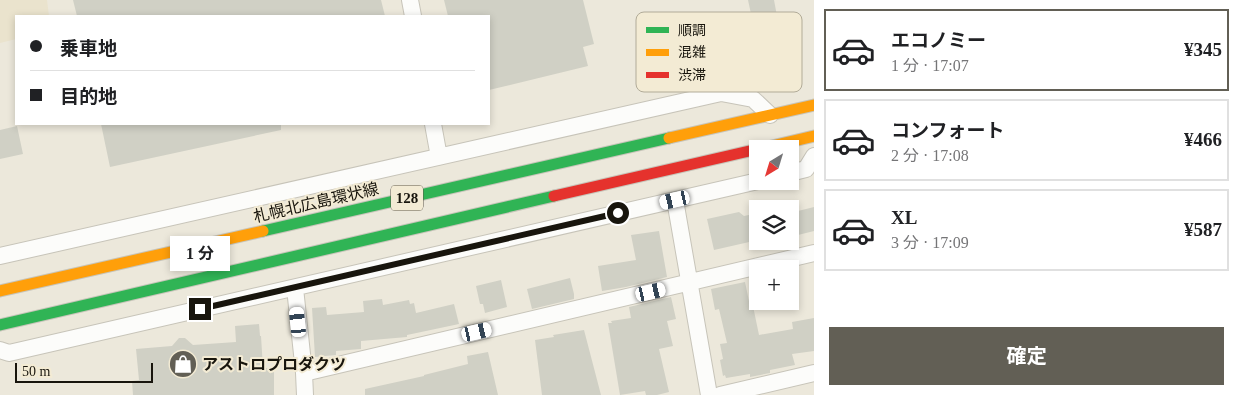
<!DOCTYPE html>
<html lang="ja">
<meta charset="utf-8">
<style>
body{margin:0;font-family:"Times New Roman","Noto Sans JP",serif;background:#f2f2f2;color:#202124;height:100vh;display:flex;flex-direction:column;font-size:19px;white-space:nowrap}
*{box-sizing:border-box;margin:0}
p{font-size:16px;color:#757577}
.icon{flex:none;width:28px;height:28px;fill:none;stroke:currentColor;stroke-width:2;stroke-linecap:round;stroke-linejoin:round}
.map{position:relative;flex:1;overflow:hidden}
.details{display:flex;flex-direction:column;background:#fff;width:425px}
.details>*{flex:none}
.hud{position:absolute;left:15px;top:15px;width:475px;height:110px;border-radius:0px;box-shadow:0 2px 8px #0003;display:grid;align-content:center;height:110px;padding:0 15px;background:#fff}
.needle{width:32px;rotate:218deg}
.fabs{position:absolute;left:749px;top:140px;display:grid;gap:10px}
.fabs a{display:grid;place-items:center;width:50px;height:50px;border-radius:0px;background:#fff;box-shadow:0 2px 8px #0003;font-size:25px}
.scale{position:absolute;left:15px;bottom:12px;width:138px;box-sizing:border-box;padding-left:5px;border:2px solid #18150d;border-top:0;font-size:14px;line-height:18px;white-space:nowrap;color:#18150d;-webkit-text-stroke:4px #f3ebd4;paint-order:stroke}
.end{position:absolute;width:22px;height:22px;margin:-11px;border:6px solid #18150d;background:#fff;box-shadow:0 0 0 2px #fff}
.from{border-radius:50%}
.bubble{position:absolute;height:35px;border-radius:0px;background:#fff;box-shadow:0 2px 8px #0003;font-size:16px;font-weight:700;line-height:35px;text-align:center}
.car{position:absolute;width:15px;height:30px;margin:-15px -8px;border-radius:6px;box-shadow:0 0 4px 1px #0007;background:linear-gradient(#fff 24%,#345 0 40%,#fff 0 76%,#345 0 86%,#fff 0)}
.hud b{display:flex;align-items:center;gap:18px;height:48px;font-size:19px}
.hud b+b{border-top:1px solid #e0e0e0}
.hud i{width:12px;height:12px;background:#202124}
ul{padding:9px 0 0;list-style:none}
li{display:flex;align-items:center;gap:15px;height:82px;margin:0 10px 8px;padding:0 5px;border:2px solid #e0e0e0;border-radius:0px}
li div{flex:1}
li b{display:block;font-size:19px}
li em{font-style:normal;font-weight:700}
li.active{border-color:#625f55}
li>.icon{width:45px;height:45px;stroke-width:1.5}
.primary-button{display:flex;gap:10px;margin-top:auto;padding:10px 15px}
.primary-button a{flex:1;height:58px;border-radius:0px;background:#625f55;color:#fff;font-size:20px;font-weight:700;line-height:58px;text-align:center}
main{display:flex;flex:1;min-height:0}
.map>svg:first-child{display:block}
.built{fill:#eae3cd}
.building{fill:#d0d0c5}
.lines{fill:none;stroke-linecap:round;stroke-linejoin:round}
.street-casing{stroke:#c7c4b9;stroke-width:18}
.fast-casing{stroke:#c7c4b9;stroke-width:13}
.slow-casing{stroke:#c7c4b9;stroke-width:13}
.jam-casing{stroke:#c7c4b9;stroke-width:13}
.street{stroke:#fcfcfa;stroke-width:16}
.fast{stroke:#30b455;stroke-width:11}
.slow{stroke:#ff9f0a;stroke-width:11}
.jam{stroke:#e5322d;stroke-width:11}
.route{stroke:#18150d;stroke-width:6}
.labels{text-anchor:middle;stroke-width:4;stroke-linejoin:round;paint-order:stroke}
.shield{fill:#f3ebd4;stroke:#5a5549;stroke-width:1}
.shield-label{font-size:15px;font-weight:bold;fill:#18150d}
.street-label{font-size:16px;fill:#18150d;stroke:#f3ebd4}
.poi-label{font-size:16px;font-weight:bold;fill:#18150d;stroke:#f3ebd4;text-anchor:start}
.key{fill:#f3ebd4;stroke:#b1ab98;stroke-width:1}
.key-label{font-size:14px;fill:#18150d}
</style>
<main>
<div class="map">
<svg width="814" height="395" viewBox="0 0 814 395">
<rect width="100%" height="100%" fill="#ece8db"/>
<path class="built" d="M0 0H47L49 16H16V39L0 43Z"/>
<path class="building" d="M73 0H381L385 16H77Z
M444 0H583L594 44 583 47 588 66 489 90V16H448Z
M748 0H774L780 32 756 37Z
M101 124H281V130L110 167Z
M17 126 23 154 0 159V130Z
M814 207V231L790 237V213Z
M739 212 744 216 758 213V240L714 250 707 219Z
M659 231 667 277 626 287 602 291 598 266 636 260 631 235Z
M570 278 574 294V299L532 309 527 289Z
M501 280 507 307 485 313 483 304H480L476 286Z
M745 282 750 306H753L759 335 793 329 792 322 814 318V351L792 354 795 365 770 370V373L750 377V374L726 378 725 375 723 376 720 360 723 359 720 344 727 343 719 309 715 310 711 289Z
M671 297 676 319 667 321 673 346 659 349 669 392 657 395H646L645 391 620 395 608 323H612L611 321 631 318 629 307Z
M382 299 383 305 409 300 410 304 414 303 416 313 454 304 459 324 407 335V337L361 341V349L336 351V355L315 357 312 308 326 307 327 315 364 312 363 301Z
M259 324 260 336H261L263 368H274V395H133L132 381 139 380 136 349 172 346 179 338H185L193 345 236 342 235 326Z
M584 330 601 395H542L535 340 554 337 553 335Z
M488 352 498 395H365V389L424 376V375L468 364 467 356Z"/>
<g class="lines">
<defs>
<path id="street" d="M410 0 413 16
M433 124 439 157
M790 173 806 169 814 156
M675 200 709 395
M0 256 721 93 753 99 770 115
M295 288 304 373 305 395
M0 350 9 353 758 181
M304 373 814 253
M720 395 814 373"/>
<path id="fast" d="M263 231 669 138
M0 325 554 196"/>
<path id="slow" d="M669 138 814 105
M760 149 814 136
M0 291 263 231"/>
<path id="jam" d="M554 196 758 149"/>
</defs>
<use href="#street" class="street-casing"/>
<use href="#fast" class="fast-casing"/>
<use href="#slow" class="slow-casing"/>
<use href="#jam" class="jam-casing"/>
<use href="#street" class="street"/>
<use href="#fast" class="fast"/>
<use href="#slow" class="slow"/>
<use href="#jam" class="jam"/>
</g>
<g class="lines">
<path class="route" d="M200 309 618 213"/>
</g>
<defs>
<symbol id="shop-disc" viewBox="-11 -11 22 22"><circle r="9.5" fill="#625f55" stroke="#f3ebd4"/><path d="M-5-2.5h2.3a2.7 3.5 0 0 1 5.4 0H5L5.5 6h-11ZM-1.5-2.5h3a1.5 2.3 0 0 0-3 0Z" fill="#fff"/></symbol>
</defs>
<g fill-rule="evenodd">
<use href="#shop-disc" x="167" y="348" width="32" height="32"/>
</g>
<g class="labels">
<rect class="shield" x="391" y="185.5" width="32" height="25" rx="4"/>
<g class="shield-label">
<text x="407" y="203">128</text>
</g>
<g class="street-label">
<text transform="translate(316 202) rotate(-13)" y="6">札幌北広島環状線</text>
</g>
<g class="poi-label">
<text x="202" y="370">アストロプロダクツ</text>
</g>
</g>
<rect x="636" y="12" width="166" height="80" rx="8" class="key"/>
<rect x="646" y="27" width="23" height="6" fill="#30b455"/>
<rect x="646" y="49" width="23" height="7" fill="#ff9f0a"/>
<rect x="646" y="72" width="23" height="6" fill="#e5322d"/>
<g class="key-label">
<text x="678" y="35">順調</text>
<text x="678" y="57">混雑</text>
<text x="678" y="80">渋滞</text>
</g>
</svg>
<div class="fabs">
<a><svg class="needle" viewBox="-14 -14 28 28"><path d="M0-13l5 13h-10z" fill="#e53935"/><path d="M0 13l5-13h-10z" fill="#757577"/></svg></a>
<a><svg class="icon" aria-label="layers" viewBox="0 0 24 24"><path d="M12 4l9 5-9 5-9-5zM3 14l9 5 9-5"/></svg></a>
<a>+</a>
</div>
<div class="scale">50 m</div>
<i class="end from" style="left:618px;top:213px"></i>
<i class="end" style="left:200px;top:309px"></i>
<div class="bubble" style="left:170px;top:236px;width:60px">1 分</div>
<i class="car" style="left:675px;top:200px;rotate:257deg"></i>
<i class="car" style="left:651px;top:292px;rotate:77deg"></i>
<i class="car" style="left:298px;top:322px;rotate:354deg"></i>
<i class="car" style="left:477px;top:332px;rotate:77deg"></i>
<div class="hud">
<b><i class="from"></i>乗車地</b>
<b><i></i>目的地</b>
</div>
</div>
<section class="details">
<ul>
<li class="active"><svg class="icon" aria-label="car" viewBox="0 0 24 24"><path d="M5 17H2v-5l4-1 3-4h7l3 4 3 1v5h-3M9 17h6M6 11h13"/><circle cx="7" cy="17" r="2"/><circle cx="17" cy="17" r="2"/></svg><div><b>エコノミー</b><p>1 分 · 17:07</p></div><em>¥345</em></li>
<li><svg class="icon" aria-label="car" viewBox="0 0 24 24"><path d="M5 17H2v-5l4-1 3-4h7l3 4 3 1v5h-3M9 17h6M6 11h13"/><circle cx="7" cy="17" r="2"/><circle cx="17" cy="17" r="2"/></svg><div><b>コンフォート</b><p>2 分 · 17:08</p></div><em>¥466</em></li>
<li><svg class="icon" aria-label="car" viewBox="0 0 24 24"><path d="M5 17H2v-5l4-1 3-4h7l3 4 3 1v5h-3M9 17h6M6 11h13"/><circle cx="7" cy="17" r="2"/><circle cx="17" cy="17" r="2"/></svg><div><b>XL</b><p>3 分 · 17:09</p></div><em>¥587</em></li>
</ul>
<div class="primary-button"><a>確定</a></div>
</section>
</main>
